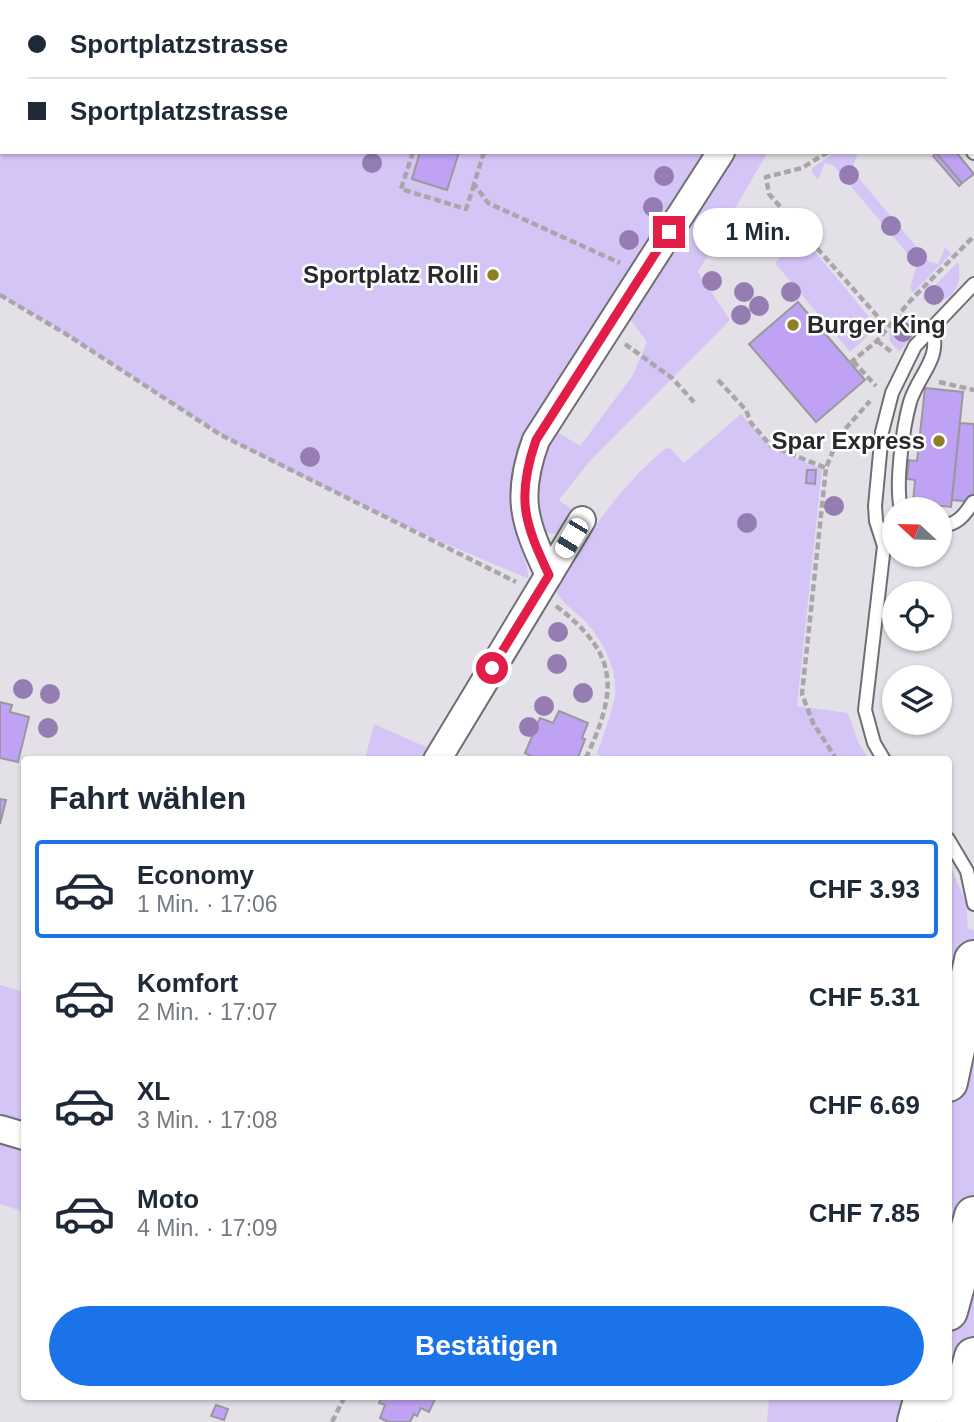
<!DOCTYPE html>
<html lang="de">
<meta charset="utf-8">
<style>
body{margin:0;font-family:Arial,sans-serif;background:#f2f2f3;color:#1f2937;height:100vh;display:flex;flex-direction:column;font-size:26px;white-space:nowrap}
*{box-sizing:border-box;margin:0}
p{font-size:23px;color:#747a83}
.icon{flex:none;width:38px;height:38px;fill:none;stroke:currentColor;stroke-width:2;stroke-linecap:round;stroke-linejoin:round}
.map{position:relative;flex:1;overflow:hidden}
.sheet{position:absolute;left:21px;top:756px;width:931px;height:644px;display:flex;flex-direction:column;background:#fff;border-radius:7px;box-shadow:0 2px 5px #0004}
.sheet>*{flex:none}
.banner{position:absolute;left:0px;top:0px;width:975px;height:154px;box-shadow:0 2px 5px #0004;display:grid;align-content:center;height:154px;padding:0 28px;background:#fff}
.needle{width:46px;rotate:292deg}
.controls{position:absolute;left:882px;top:497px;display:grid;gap:14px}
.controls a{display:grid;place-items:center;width:70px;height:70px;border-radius:50%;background:#fff;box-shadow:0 2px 5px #0004;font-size:35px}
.end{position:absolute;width:32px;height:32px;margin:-16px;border:9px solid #e11d48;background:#fff;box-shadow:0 0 0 4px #fff}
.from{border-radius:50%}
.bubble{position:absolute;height:49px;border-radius:24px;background:#fff;box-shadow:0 2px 5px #0004;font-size:23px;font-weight:700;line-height:49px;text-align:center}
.car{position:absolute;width:21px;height:42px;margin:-21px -10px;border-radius:9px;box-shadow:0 0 5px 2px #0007;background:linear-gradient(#fff 24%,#345 0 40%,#fff 0 76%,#345 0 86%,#fff 0)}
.banner b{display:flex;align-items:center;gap:24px;height:66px;font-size:26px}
.banner b+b{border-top:2px solid #e0e1e3}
.banner i{width:18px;height:18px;background:#1f2937}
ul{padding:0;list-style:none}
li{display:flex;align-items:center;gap:21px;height:98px;margin:0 14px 10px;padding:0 14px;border:4px solid transparent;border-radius:7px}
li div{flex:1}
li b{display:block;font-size:26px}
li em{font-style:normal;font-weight:700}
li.current{border-color:#1a73e8}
li>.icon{width:63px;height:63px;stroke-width:1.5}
h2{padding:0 28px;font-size:32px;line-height:84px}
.button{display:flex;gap:14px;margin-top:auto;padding:14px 28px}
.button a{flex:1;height:80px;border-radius:42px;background:#1a73e8;color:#fff;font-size:28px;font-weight:700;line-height:80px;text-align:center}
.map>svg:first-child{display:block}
.green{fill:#d5c5f6}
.building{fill:#bfa2f4;stroke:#9a989d;stroke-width:2}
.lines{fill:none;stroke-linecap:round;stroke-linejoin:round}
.lane-casing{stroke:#6f6e72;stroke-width:16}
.street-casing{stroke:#6f6e72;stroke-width:30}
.highway-casing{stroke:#6f6e72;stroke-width:42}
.path{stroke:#a8a6ab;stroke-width:4.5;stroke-dasharray:7 3.5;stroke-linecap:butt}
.lane{stroke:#fff;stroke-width:12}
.street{stroke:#fff;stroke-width:26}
.highway{stroke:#fff;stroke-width:38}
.tree{fill:#957db4}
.route{stroke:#e11d48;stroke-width:9}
.poi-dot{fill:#8d8128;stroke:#fff;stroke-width:2.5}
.labels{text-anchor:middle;stroke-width:5;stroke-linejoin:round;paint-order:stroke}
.poi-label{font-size:24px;font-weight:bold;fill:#29292b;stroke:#fff;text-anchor:end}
</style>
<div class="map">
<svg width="974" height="1422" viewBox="0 0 974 1422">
<rect width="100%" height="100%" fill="#e3e1e7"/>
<path class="green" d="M0 0H818L2 2V152H721L607 331 516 506 529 579 418 532 280 466 221 435 66 334 0 295Z
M734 152H768L698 272 730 320 589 462 559 500 575 512C566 525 560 540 542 531L532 488 554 430 580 446 633 375 647 342 629 318Z
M836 152H858L852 170 929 262 938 264 945 247 951 254 913 293 910 287 917 265 834 166 825 163 818 180 812 172V168Z
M803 237 874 323 872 332 850 352 775 263Z
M958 262C964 288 950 307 922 299Z
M905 312 917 326 916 331 900 351C880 339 892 324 905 312Z
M741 414 771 448 822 469 797 706 848 713 858 742 869 759 609 760 597 754C603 735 612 714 615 695 618 669 602 639 584 620 573 609 560 603 555 588 587 537 619 486 666 448L671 449 684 463Z
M374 724 428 748 422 759H365Z
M948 861 966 902 968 929 974 930V1372L949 1365Z
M0 985 24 992V1212L0 1204Z
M948 1396 974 1422H767L769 1397Z"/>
<path class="building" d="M225 0H283L224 2Z
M420 152H459L447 190 412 179Z
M956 152 974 174 962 183 936 153Z
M936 153 962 183 959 186 933 156Z
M798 302 865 380 816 422 749 344Z
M925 388 963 392 951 507 913 503 915 480 907 479 909 460 917 461Z
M960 423 974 424V502L952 500Z
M807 470H816L815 484 806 483Z
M0 702 12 705 10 712 29 717 18 762 0 758Z
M559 711 588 723 582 738 585 739 577 760H535V758L525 753 540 718 553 723Z
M0 799 6 800 0 824Z
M382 1396H430L435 1399 429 1412 421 1408 417 1416 414 1414 410 1422H388L380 1418 385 1405 379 1403Z
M216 1405 228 1409 224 1420 211 1416Z"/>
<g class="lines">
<defs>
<path id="lane" d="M16 0 21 2
M428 0 434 2
M207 2 208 0
M973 152 974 153
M901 509C895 484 903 427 910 402 919 373 943 358 931 327
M940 526C957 525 964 516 973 502
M884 760 874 743 865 710 884 546 876 521 875 506 882 432 892 393 915 346 974 284
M948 839 967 871 974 904"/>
<path id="street" d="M549 575C524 522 515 497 536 440L721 152
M437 760 582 520
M0 1129 24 1136"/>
<path id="highway" d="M948 1082 974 960
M948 1311 974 1216
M917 1422 924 1396
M956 1422 974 1357"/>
</defs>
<use href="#lane" class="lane-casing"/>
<use href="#street" class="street-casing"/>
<use href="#highway" class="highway-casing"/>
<path class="path" d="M906 2V0
M413 152 401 189 466 209 474 185
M484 152 474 184 488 203 620 263
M828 152 802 168 766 177 769 194 887 327
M0 295 66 334 221 435 516 582
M877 341 893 353
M625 344 672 378 694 402
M853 361 876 386
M850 363 877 341 910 301 974 236
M718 380 746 410 751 423 771 446 826 468
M939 382 974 390
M556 606C620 655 618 690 585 760
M837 760 813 723 802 694 826 468 839 436 870 401
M332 1422 345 1396"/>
<use href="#lane" class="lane"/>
<use href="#street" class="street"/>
<use href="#highway" class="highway"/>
</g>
<g class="tree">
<circle cx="372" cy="163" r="10"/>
<circle cx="849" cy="175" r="10"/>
<circle cx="664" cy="176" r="10"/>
<circle cx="653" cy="207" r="10"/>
<circle cx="891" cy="226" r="10"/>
<circle cx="775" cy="234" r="10"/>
<circle cx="629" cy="240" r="10"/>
<circle cx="798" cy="242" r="10"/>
<circle cx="917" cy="257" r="10"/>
<circle cx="712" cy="281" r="10"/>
<circle cx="744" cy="292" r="10"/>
<circle cx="791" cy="292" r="10"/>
<circle cx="934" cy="295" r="10"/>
<circle cx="759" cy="306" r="10"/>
<circle cx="741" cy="315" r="10"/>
<circle cx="903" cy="332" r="10"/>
<circle cx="310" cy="457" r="10"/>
<circle cx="834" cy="506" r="10"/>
<circle cx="747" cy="523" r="10"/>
<circle cx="558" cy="632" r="10"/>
<circle cx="557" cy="664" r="10"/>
<circle cx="23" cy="689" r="10"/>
<circle cx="583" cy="693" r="10"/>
<circle cx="50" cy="694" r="10"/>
<circle cx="544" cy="706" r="10"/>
<circle cx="529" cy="727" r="10"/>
<circle cx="48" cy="728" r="10"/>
</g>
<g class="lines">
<path class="route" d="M492 668 549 575C524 522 516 498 536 440L669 232"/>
</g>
<g class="poi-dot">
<circle cx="493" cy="275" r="7"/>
<circle cx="793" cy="325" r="7"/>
<circle cx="939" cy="441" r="7"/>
</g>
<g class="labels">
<g class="poi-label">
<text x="479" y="283">Sportplatz Rolli</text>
<text x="807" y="333" text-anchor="start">Burger King</text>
<text x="925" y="449">Spar Express</text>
</g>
</g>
</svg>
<div class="controls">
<a><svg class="needle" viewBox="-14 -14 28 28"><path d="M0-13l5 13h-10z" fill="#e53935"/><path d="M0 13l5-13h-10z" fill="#747a83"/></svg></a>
<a><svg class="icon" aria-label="locate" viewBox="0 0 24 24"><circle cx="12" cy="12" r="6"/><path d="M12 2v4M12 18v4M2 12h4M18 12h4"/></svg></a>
<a><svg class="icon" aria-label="layers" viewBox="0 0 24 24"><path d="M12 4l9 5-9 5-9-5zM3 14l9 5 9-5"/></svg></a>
</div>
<i class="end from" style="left:492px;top:668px"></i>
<i class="end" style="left:669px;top:232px"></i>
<div class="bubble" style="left:693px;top:208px;width:130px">1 Min.</div>
<i class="car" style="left:571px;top:538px;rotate:211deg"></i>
<div class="banner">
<b><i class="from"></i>Sportplatzstrasse</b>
<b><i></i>Sportplatzstrasse</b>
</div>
<section class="sheet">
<h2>Fahrt wählen</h2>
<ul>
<li class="current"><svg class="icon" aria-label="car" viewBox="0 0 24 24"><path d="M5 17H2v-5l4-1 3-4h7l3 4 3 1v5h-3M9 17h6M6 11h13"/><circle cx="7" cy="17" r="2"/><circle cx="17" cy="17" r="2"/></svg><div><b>Economy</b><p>1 Min. · 17:06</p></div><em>CHF 3.93</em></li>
<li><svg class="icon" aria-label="car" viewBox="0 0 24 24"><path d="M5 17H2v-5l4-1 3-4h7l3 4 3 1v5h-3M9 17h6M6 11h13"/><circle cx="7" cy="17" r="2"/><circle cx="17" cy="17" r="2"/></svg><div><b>Komfort</b><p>2 Min. · 17:07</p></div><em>CHF 5.31</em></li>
<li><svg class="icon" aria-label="car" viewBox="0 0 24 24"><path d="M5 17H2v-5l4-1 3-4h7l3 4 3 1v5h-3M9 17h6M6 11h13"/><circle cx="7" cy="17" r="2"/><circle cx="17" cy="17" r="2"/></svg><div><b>XL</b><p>3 Min. · 17:08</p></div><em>CHF 6.69</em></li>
<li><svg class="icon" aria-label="car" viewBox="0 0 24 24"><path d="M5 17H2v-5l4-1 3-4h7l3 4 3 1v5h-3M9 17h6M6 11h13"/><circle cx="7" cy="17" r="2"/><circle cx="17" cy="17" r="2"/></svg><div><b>Moto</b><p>4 Min. · 17:09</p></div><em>CHF 7.85</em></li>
</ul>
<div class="button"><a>Bestätigen</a></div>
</section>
</div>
